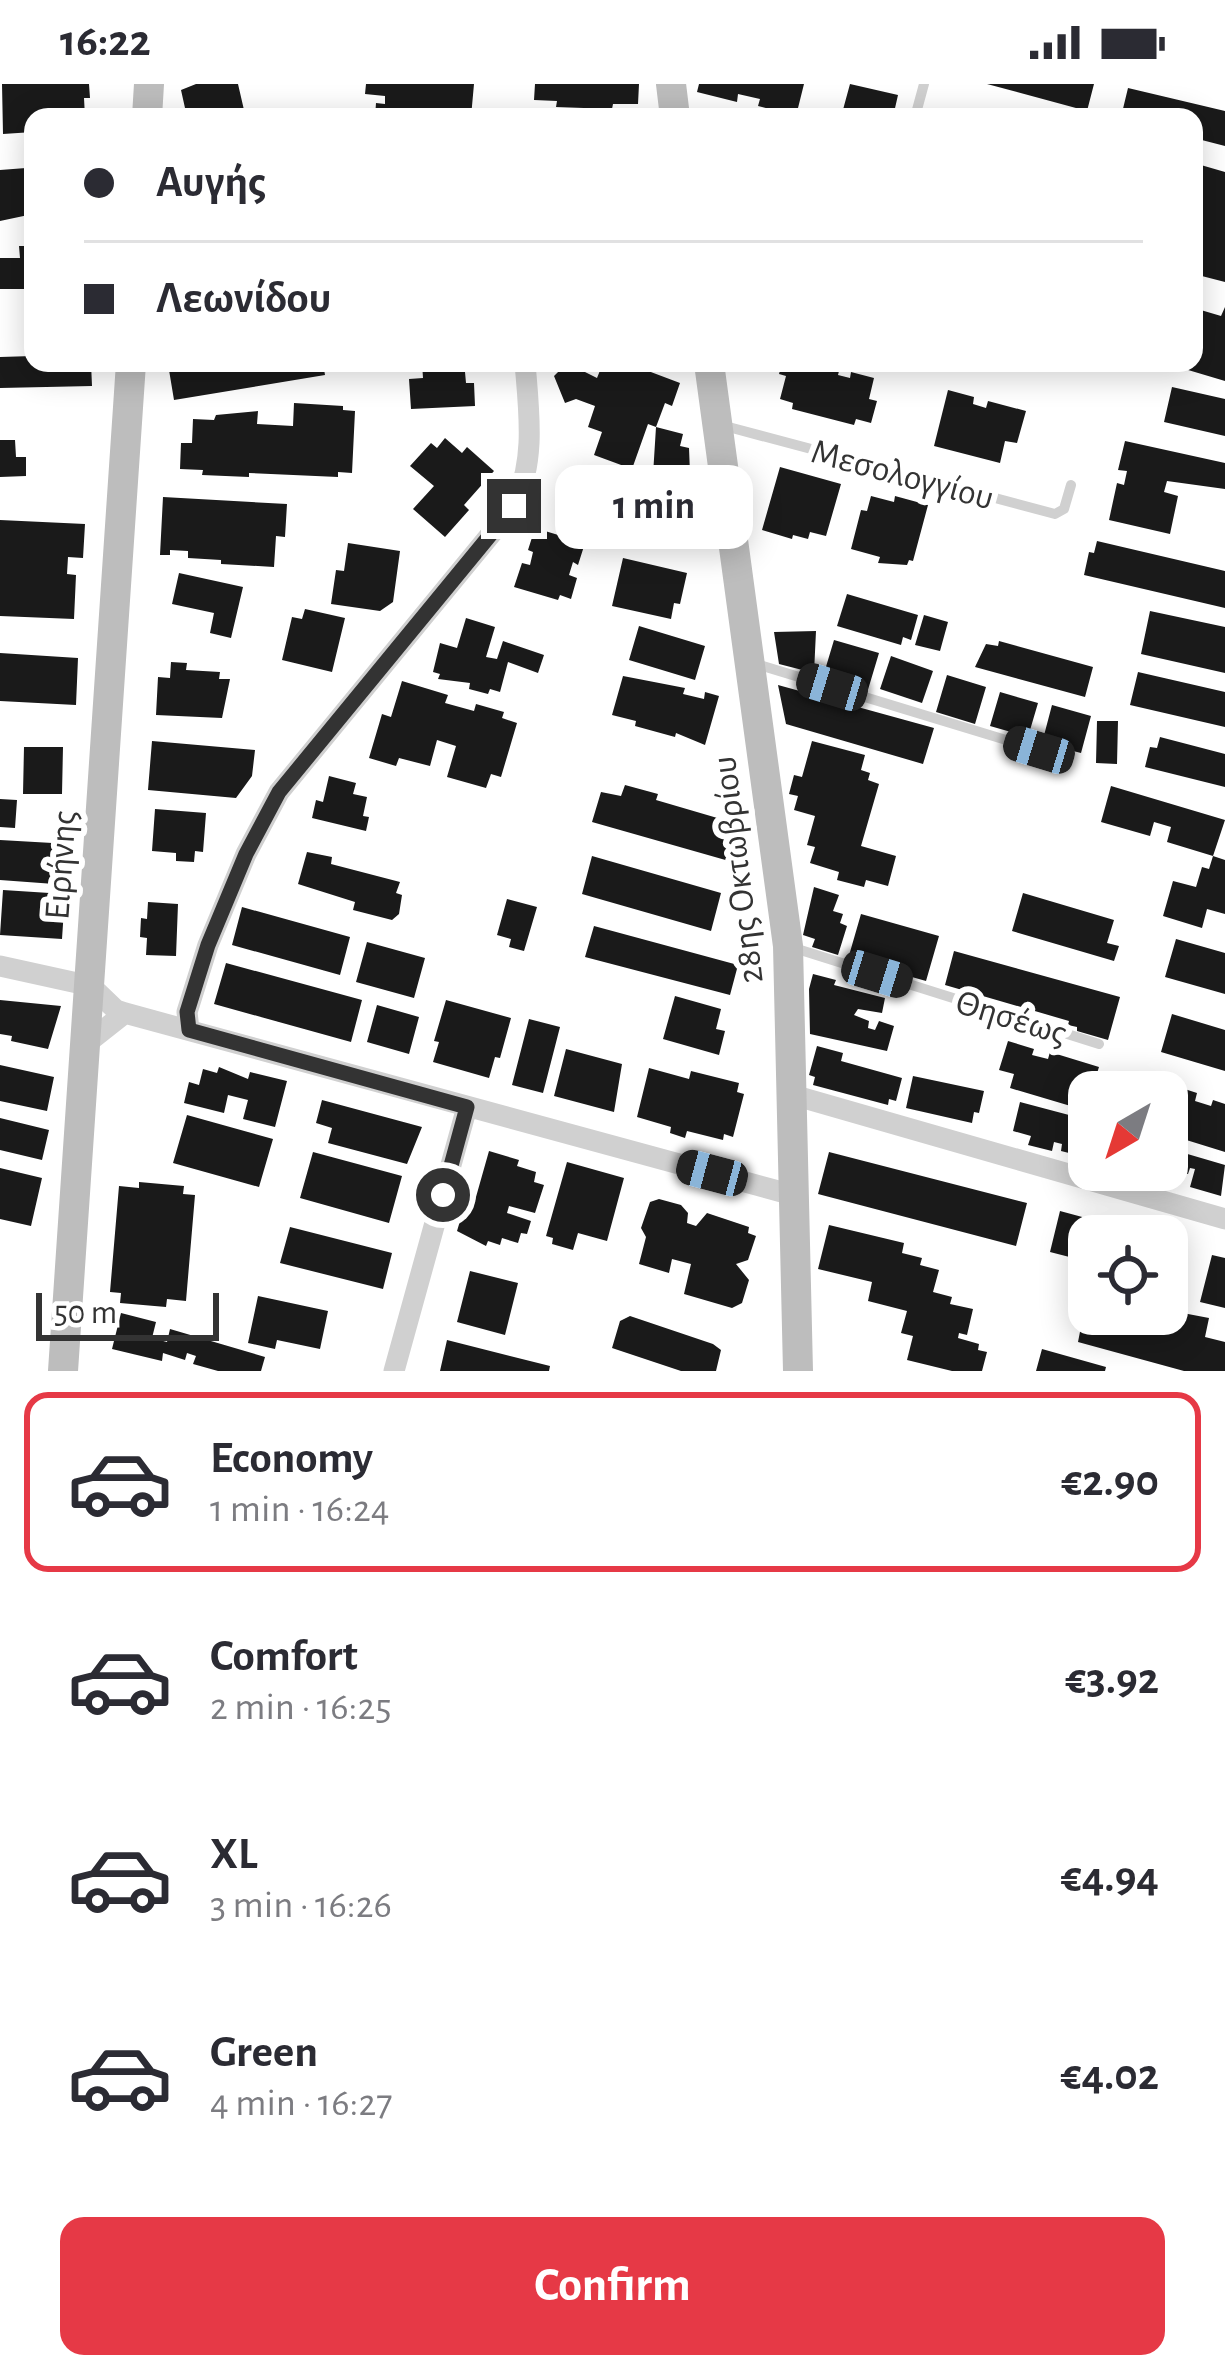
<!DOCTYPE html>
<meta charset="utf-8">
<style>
body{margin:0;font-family:"Alegreya Sans",sans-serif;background:#f7f7f7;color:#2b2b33;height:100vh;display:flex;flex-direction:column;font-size:45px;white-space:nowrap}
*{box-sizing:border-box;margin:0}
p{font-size:39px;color:#7c7c81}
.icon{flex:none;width:66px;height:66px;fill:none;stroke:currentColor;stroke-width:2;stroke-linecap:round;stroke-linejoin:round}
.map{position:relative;height:1287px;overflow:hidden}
.sheet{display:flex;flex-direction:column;background:#fff;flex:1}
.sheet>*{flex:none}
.hud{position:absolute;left:24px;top:24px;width:1179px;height:264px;border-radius:24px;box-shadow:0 6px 30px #0003;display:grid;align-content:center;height:264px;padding:0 60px;background:#fff}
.needle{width:78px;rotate:219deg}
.buttons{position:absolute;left:1068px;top:987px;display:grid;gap:24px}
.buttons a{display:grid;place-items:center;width:120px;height:120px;border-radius:24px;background:#fff;box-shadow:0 6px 30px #0003;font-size:60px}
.scale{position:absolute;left:36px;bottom:30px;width:183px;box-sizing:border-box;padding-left:12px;border:6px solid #333;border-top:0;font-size:33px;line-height:42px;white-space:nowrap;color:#333;-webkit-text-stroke:9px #fff;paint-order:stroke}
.end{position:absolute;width:54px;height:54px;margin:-27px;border:15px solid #333;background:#fff;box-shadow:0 0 0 6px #fff}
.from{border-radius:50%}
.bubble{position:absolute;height:84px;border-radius:24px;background:#fff;box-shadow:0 6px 30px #0003;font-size:39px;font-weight:700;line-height:84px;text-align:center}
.car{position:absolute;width:36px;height:72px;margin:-36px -18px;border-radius:15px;box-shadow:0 0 9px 3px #0007;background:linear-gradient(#222 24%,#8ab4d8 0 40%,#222 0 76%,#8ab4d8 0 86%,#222 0)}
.hud b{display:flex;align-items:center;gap:42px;height:114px;font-size:45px}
.hud b+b{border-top:3px solid #e1e1e2}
.hud i{width:30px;height:30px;background:#2b2b33}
ul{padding:21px 0 0;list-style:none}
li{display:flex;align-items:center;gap:36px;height:180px;margin:0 24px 18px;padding:0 36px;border:6px solid transparent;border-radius:24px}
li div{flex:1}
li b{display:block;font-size:45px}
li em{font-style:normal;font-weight:700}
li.current{border-color:#e63946}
li>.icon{width:108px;height:108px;stroke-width:1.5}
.cta{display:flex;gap:24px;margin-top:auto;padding:24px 60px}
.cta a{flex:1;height:138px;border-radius:24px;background:#e63946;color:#fff;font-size:48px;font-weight:700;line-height:138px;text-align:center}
.status{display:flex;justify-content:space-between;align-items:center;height:84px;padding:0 60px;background:#fff;direction:ltr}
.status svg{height:33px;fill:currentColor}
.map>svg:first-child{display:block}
.building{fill:#1a1a1a}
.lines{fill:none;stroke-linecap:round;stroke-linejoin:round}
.lane{stroke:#d0d0d0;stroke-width:10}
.street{stroke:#d0d0d0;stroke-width:21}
.secondary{stroke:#bdbdbd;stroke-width:30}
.route{stroke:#333;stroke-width:15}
.labels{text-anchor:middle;stroke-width:12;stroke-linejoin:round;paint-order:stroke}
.street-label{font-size:36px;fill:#333;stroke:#fff}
</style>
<div class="status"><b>16:22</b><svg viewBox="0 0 49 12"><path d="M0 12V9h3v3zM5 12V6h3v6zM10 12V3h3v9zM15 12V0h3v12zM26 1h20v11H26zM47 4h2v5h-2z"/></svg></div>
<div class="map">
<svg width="1225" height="1287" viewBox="0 0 1225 1287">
<rect width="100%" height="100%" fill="#fff"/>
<path class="building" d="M2 0H89L90 14H84L85 33H33V48L3 50Z
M196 0H238L244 26 212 33H187L181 6Z
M366 0H474L471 33H375L376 19 385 20V12L365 10Z
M535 0H639L638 20H613L612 25 556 23 557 17 534 16Z
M699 0H804L796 32 758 22 760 15 738 10 737 18 697 8Z
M850 0 898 11 893 33H841Z
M987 0H1094L1087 27Z
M1128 4 1225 27V62L1194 54V33H1121Z
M1194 79 1225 88V198L1194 190Z
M26 84 27 102 33 101V130L0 137V86Z
M19 162H33V205H0V174H20Z
M1225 223V297L1168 280 1194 279V224L1221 232Z
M33 272V279H91L92 302 0 304V273Z
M323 279 325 291 174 316 168 280Z
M422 279H486L487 288H465L466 299H474L475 322 411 325 409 295 423 294Z
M603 279H627L680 299 672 322 665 319 656 343 683 350 680 362 689 364 691 415 652 407 656 343 648 340 632 385 594 371 602 348 588 343 595 322 576 315 565 319 554 292 560 286 577 284 597 294Z
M782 279H841L838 291 850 294 851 288 874 294 869 315 877 317 871 339 856 335 854 341 792 325 793 319 780 315 786 292 779 290Z
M1172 303 1225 315V352L1164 338Z
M948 306 974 313 973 320 986 324 988 317 1026 327 1017 359 1005 357 1000 379 934 362Z
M294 319 343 322V326L355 327 352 389 338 388V393L249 389V393L202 391 203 386 180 385 181 359H192L193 335 214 336 216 331 258 327 257 340 293 342Z
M445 354 462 369 467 363 494 387 464 421 469 426 445 453 413 425 434 402 410 382 431 359 437 364Z
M0 356H15L16 373H26V392L0 393Z
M1125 357 1225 379V405L1167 397 1164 408 1178 412 1170 450 1109 436 1117 399 1124 401 1127 387 1118 386Z
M780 383 841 400 826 452 810 448 808 455 793 451 792 455 762 446Z
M574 391 611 402 596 450 572 442 577 425 565 421Z
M871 412 894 418 895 412 928 421 913 477 909 476 907 481 878 479 880 473 851 465 861 426 867 427Z
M163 413 287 420 285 453 276 452 274 483 221 480V476L188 474V467L170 466V471H160Z
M0 436 85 440 83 474 68 473 67 490 76 491 74 535 0 532Z
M535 444 585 459 578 481 573 478 569 491 577 494 571 515 560 511 558 516 514 503 522 479 530 481 533 468 528 466Z
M1097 457 1225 487V524L1084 491 1089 468 1094 469Z
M348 459 400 467 393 518 380 527 331 520 336 486 344 487Z
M623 474 687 489 680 520 674 519 671 535 612 522Z
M179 489 243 503 231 554 210 549 214 529 172 520Z
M847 510 918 531 911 556 903 553 901 561 837 542Z
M305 525 345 534 332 588 282 576 292 533 302 535Z
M1150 527 1225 543V589L1141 570Z
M924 531 948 538 940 567 915 561Z
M466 534 495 543 486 573 497 575 503 557 544 571 538 589 508 578 500 608 490 605 488 610 469 605 470 599 438 595 440 590 433 588 440 559 457 564Z
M639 542 705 562 695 596 629 576Z
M816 547 814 589 779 580 774 548Z
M834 556 879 569 867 609 822 596Z
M999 557 1093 583 1085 613 975 583 986 560 998 562Z
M0 569 78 574 76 621 0 617Z
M891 572 933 587 922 619 880 605Z
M171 578 187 579 186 586 220 588 219 595H230L222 634 156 631 158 593 170 594Z
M1138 588 1225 608V643L1130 621Z
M947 591 986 603 975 640 936 628Z
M623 592 685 604 683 610 704 615 705 608 719 612 705 661 676 649 675 653 635 642 636 637 612 631Z
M402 597 448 611 445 619 474 627 476 620 504 628 502 634 517 639 501 693 491 690 486 704 447 693 456 662 437 656 430 682 399 674 396 682 369 674 382 630 391 633Z
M778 601 934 644 923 680 786 640Z
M1000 608 1038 619 1028 653 990 642Z
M1052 621 1091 632 1081 669 1042 659Z
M1097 637H1118L1117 680 1096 679Z
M1160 653 1225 670V703L1145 683 1150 663 1157 664Z
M152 657 255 666 252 692 236 714 148 706Z
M812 657 865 671 861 686 870 689 868 696 879 700 861 762 896 772 888 802 866 796 864 803 837 796 839 788 810 779 815 763 807 761 815 732 794 726 798 712 789 710 794 691 802 693Z
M24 663H63L62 710H23Z
M329 692 356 699 353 710 367 713 363 732 369 733 366 747 312 734 316 716 323 718Z
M625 701 658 710 656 716 731 738 734 765 741 766 736 779 592 738 601 708 621 712Z
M1111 702 1225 736 1213 772 1167 758 1171 743 1154 738 1150 752 1101 738Z
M0 715 17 716 15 744 0 743Z
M155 725 206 729 203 768 195 767 194 778 176 777V769L152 767Z
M0 756 70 760 68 801 0 796Z
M307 768 332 773 331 780 400 798 396 809 402 811 399 830 392 836 353 826 355 818 298 800Z
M592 772 721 809 711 847 582 810Z
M1213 772 1225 776V830L1207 825 1202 844 1163 832 1173 797 1196 803 1202 783 1209 785Z
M814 803 839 811 833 827 843 830 840 839 847 842 838 871 812 863 815 855 803 851Z
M3 806 65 810 62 855 0 851Z
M1023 809 1114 836 1107 859 1119 862 1114 877 1012 847Z
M507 815 537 823 524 867 509 863 511 855 497 851Z
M148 818 178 820 176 872 146 871 147 854 140 853 141 834 147 835Z
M242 823 350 853 340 891 232 861Z
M861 830 939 852 926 897 848 875Z
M594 842 738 881 730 911 585 873Z
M1176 855 1225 869V910L1165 893Z
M367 858 425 874 414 914 356 898Z
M954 867 1120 913 1108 956 1077 947V943L1068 941 1069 937 945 901Z
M226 879 362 916 351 958 214 920Z
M813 890 836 896 834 901 885 914 882 929 858 925 854 931 869 937 868 944 875 946 879 937 894 942 887 967 810 950 809 905Z
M675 912 721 925 716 945 725 947 719 971 663 955Z
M0 916 61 922 48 965 11 957 12 952 0 950Z
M446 916 511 934 500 974 495 973 489 994 433 978 439 958 434 957Z
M377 921 419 933 409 970 367 958Z
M1172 930 1225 946V987L1161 968Z
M529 935 560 943 543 1009 512 1001Z
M1008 957 1034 965 1032 971 1048 975 1050 968 1099 983 1091 1008 1089 1011 1078 1008 1074 1023 1010 1004 1014 990 999 986Z
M817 962 843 969 841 977 902 994 896 1017 889 1015 888 1021 813 1001 815 993 809 991Z
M566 965 622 980 614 1028 554 1012Z
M0 981 54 993 47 1027 0 1017Z
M219 983 248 995 250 988 287 997 275 1043 243 1035 248 1016 228 1011 224 1029 184 1019 189 998 199 1001 203 985 217 989Z
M649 984 689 995 691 987 739 999 737 1008 744 1010 733 1053 724 1050 723 1056 687 1047 685 1054 670 1049 671 1043 637 1033Z
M1132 988 1197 1009 1195 1017 1211 1022 1213 1016 1225 1020V1068L1167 1050V1008H1126Z
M913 992 984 1007 979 1029 974 1028 972 1039 906 1024Z
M322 1016 422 1043 407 1080 328 1059 332 1044 316 1039Z
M1020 1018 1069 1031 1068 1037 1089 1042V1074L1061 1067 1062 1060 1054 1058 1052 1067 1028 1061 1031 1052 1013 1047Z
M187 1031 273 1055 259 1103 173 1079Z
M0 1034 49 1046 42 1076 0 1066Z
M1167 1064 1225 1081 1221 1112 1190 1103 1195 1085 1190 1084 1188 1090 1176 1087 1173 1100 1142 1092 1144 1086H1167Z
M489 1067 519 1076 517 1082 536 1088 534 1098 544 1101 535 1129 509 1122 507 1129 531 1137 527 1150 521 1149 518 1159 502 1154 500 1161 488 1157 486 1162 457 1147 466 1117 474 1120Z
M313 1068 402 1092 389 1139 300 1114Z
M829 1068 1027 1119 1016 1162 818 1110Z
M567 1078 624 1094 607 1157 578 1149 573 1166 552 1160 553 1154 546 1152Z
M0 1084 42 1094 31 1142 0 1135Z
M139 1098 184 1102 183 1110 195 1111 186 1217 167 1215 166 1223 120 1219 121 1209 110 1208 119 1102 139 1104Z
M659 1115 681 1121 688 1129 687 1139 696 1142 707 1129 749 1143 748 1149 756 1152 748 1176 736 1180 749 1196 742 1219 732 1224 684 1210 691 1180 672 1175 669 1189 639 1180 646 1153 641 1144 650 1118Z
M1060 1127 1149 1151 1148 1152H1089V1178L1050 1168Z
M829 1141 904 1159 902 1169 922 1174 920 1181 939 1186 933 1208 952 1213 950 1220 973 1225 967 1251 959 1249 958 1254 979 1260 978 1266 987 1268 982 1287H952L907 1276 913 1252 901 1249 907 1227 868 1217 872 1198 818 1185Z
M290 1143 392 1169 383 1205 280 1179Z
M1212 1171 1225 1174V1224L1200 1218Z
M470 1187 518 1199 505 1251 457 1238Z
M258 1212 328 1227 320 1265 277 1256 275 1265 248 1259Z
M1087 1212 1089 1230H1167V1226L1209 1234 1205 1253 1225 1258V1287H1184L1078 1258Z
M121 1229 156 1238 152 1254 167 1258 170 1245 265 1273 261 1287H218L193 1280 196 1272 187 1269 185 1276 163 1269 162 1277 112 1265Z
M630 1232 713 1260 721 1266 716 1287H681L612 1264 620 1237Z
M447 1256 550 1282 549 1287H440Z
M1042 1265 1106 1283 1105 1287H1036Z"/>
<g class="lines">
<path class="lane" d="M915 33 924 0
M721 341 1055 430 1064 425 1071 401
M753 579 1039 666
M791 863 1099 960"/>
<path class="street" d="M0 882 91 902 116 926 125 929 793 1111
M189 946 187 928 208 861 246 770 279 708 514 422C536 377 529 328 525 279
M87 959 125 929
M793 1011 1225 1135
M394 1287 467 1023"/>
<path class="secondary" d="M671 0 675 33
M147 33 149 0
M709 279 788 862 798 1287
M63 1287 131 279"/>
</g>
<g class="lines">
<path class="route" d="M443 1111 467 1023 189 946 187 928 208 861 246 770 279 708 514 422"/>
</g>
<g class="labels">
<g class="street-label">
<text transform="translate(903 389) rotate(15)" y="13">Μεσολογγίου</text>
<text transform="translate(59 781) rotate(-86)" y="13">Ειρήνης</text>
<text transform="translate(736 786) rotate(-97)" y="13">28ης Οκτωβρίου</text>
<text transform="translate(1012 932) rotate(17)" y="13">Θησέως</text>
</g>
</g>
</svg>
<div class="buttons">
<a><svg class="needle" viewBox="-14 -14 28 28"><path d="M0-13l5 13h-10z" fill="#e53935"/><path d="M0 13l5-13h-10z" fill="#7c7c81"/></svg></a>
<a><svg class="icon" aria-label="locate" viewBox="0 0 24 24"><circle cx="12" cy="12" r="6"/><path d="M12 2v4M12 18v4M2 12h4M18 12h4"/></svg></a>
</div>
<div class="scale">50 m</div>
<i class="end from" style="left:443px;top:1111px"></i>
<i class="end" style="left:514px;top:422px"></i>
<div class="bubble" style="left:555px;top:381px;width:198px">1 min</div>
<i class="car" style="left:832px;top:603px;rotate:287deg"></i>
<i class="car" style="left:1039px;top:666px;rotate:287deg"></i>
<i class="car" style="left:877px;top:890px;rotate:107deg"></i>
<i class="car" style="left:712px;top:1089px;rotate:285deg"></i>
<div class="hud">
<b><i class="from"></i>Αυγής</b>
<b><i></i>Λεωνίδου</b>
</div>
</div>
<section class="sheet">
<ul>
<li class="current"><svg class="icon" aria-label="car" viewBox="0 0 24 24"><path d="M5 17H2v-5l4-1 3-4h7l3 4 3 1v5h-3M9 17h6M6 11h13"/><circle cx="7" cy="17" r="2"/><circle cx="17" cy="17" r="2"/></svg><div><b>Economy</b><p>1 min · 16:24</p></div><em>€2.90</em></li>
<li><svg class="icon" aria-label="car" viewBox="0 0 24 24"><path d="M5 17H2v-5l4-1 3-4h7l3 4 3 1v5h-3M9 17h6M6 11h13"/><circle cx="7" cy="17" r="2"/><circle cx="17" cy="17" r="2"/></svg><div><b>Comfort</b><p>2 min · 16:25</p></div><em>€3.92</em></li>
<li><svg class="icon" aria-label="car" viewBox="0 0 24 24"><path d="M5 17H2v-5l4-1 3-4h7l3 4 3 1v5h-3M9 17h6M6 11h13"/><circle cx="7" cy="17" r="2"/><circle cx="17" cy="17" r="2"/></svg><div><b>XL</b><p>3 min · 16:26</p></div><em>€4.94</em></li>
<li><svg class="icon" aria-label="car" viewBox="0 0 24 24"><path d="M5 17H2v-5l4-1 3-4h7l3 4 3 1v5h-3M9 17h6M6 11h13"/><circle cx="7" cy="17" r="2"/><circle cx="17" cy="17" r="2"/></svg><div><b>Green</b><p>4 min · 16:27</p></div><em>€4.02</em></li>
</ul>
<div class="cta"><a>Confirm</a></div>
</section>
